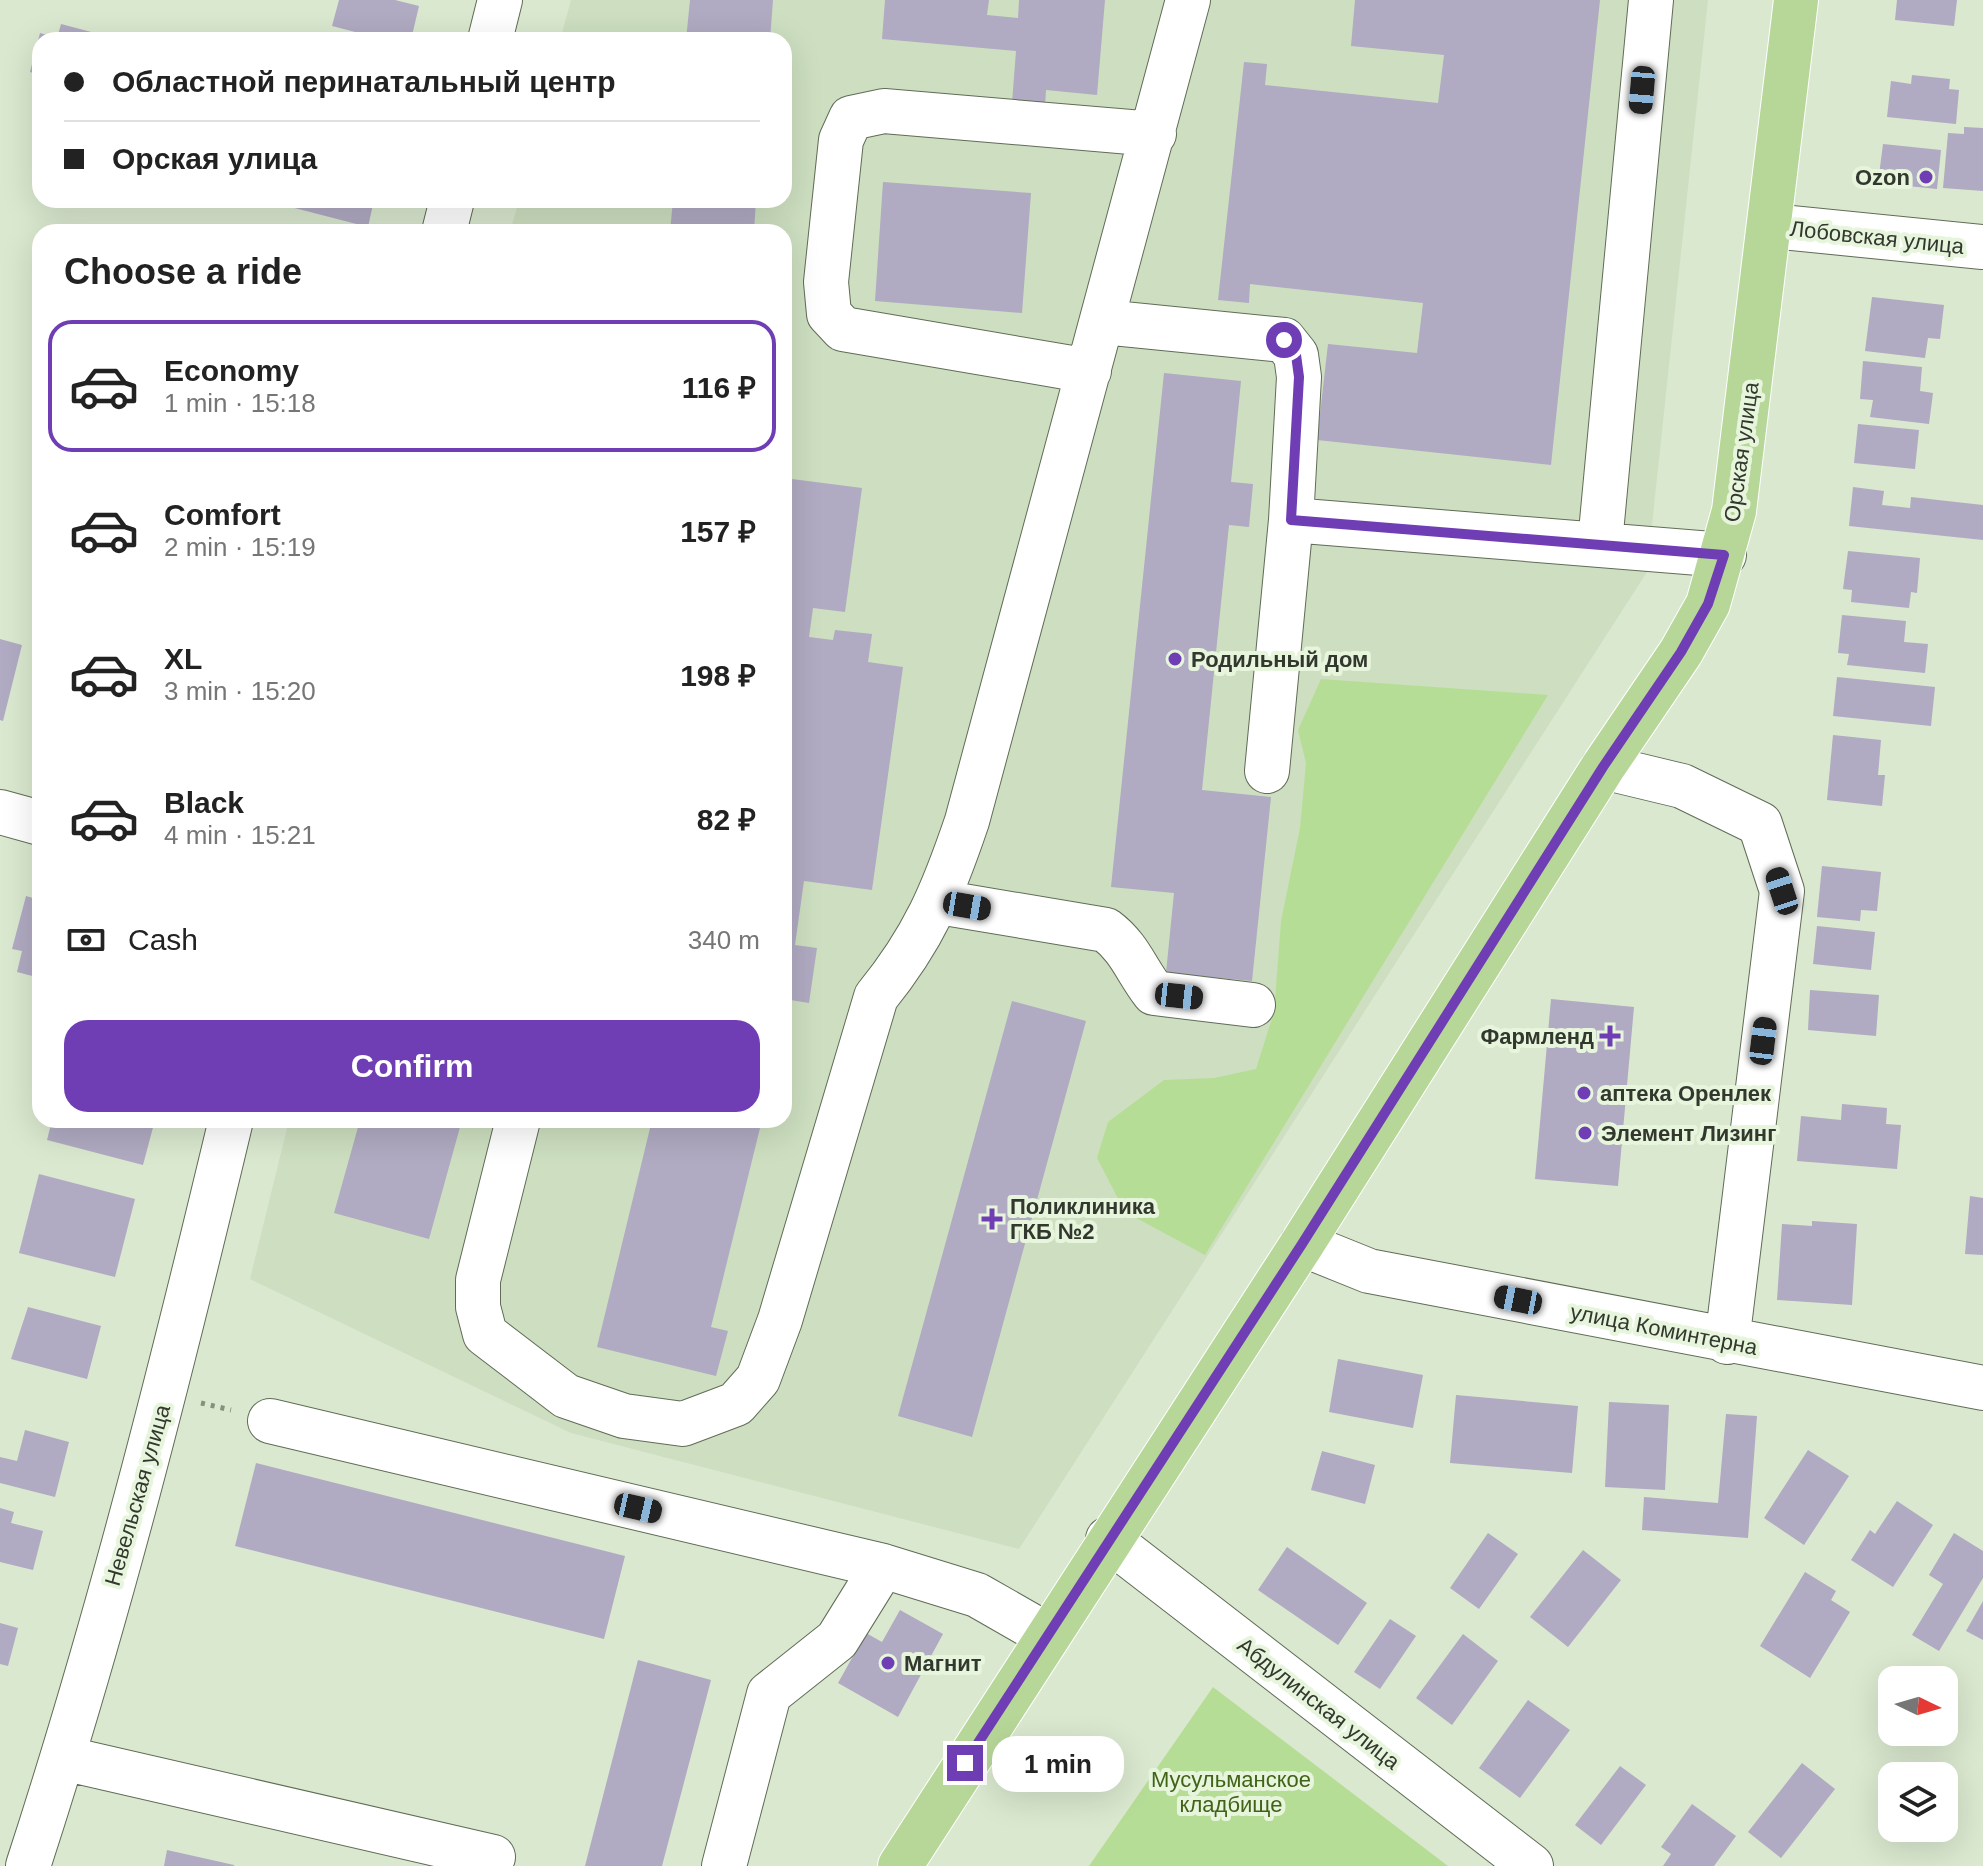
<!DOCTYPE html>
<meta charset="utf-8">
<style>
body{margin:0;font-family:Helvetica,sans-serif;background:#f6f6f6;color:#222;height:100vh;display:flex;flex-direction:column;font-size:30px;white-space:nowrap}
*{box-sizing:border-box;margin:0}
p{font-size:26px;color:#767676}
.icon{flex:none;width:44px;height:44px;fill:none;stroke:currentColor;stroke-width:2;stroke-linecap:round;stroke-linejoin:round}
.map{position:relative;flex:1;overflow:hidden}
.drawer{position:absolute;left:32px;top:224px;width:760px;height:904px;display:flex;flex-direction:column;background:#fff;border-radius:24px;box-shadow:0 8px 32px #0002}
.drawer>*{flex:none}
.guide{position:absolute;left:32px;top:32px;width:760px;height:176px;border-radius:24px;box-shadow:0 8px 32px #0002;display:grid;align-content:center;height:176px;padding:0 32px;background:#fff}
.needle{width:52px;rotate:95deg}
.fabs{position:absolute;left:1878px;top:1666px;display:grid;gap:16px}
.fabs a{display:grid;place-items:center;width:80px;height:80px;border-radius:16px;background:#fff;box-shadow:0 8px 32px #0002;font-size:40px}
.end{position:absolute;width:36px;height:36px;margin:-18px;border:10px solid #6f3eb5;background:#fff;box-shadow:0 0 0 4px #fff}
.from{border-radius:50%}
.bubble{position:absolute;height:56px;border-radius:24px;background:#fff;box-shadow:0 8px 32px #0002;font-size:26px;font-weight:600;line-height:56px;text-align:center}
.car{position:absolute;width:24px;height:48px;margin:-24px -12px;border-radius:10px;box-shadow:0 0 6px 2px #0007;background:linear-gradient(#222 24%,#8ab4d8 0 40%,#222 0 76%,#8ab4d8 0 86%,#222 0)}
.guide b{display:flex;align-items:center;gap:28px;height:76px;font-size:30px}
.guide b+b{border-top:2px solid #e0e0e0}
.guide i{width:20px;height:20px;background:#222}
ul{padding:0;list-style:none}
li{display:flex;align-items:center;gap:24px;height:132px;margin:0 16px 12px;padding:0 16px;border:4px solid transparent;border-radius:24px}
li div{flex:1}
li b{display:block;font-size:30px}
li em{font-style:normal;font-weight:600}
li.active{border-color:#6f3eb5}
li>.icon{width:72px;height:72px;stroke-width:1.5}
h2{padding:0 32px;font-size:36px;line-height:96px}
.pay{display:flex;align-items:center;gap:20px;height:88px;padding:0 32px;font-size:30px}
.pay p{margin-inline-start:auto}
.primary-button{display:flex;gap:16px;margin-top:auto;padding:16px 32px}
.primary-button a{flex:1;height:92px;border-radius:24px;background:#6f3eb5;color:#fff;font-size:32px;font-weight:600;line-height:92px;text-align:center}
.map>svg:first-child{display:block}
.built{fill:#cddfc0}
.green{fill:#b6dd95}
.building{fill:#b0aac2}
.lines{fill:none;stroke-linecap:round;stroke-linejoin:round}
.minor-casing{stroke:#606c57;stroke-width:46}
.major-casing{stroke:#fff;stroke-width:46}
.path{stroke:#87907f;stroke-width:5;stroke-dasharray:4 6;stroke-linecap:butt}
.minor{stroke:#fff;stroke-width:44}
.major{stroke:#b7d798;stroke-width:44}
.route{stroke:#6f3eb5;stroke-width:10}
.poi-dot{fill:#6f3eb5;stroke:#e7f5dc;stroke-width:3}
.labels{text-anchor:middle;stroke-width:8;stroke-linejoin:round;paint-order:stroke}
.poi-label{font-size:22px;font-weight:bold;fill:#33382f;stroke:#e7f5dc;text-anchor:start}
.street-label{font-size:22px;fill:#33382f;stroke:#e7f5dc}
.park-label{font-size:22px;fill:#406318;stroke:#e7f5dc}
</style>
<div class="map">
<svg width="1983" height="1866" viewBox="0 0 1983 1866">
<rect width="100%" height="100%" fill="#dae8cf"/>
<path class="built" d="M571 0H1708L1647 572 1019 1549 571 1433 250 1279 289 1120H784V232H510L519 200H784V40H560Z"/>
<path class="green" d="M1321 679 1548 695 1205 1255 1125 1212 1097 1158 1108 1122 1164 1080 1214 1078 1256 1069 1274 1012 1281 921 1300 828 1306 763 1298 730Z
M1213 1687 1448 1866H1089Z"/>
<path class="building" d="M339 0H395L419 6 411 40H386L332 26Z
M690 0H773L770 40H686Z
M885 0H989L987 15 1018 18 1019 0H1105L1097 95 1046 90 1045 106 1012 103 1016 51 882 39Z
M1355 0H1600L1551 465 1317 440 1328 344 1417 353 1423 303 1250 284 1249 303 1218 300 1244 62 1267 64 1265 85 1438 103 1444 55 1351 46Z
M1897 0H1957L1954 26 1895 20Z
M61 24 118 39V40H40V75L30 72 40 33 57 38Z
M1912 75 1950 79 1949 89 1959 90 1956 124 1887 117 1891 81 1911 84Z
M1964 127 1983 128V191L1943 188 1948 133 1964 134Z
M1883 144 1941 150 1937 189 1878 183Z
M883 182 1031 193 1022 313 875 301Z
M284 200H374L368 227 283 205Z
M673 200H756L754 232H670Z
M1872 297 1944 305 1940 339 1928 338 1925 358 1865 351Z
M1863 361 1922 367 1920 391 1933 393 1929 424 1870 417 1873 400 1860 399Z
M1164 373 1241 381 1231 482 1253 484 1249 527 1229 525 1202 790 1271 797 1252 981 1166 973 1174 893 1111 887Z
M1858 424 1919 430 1915 469 1854 463Z
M784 478 862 488 845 612 813 608 809 637 833 640 835 630 872 634 868 662 903 667 872 890 804 881 795 945 817 948 809 1003 784 999Z
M1853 487 1884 491 1882 505 1910 508 1911 497 1983 505V540L1849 526Z
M1848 551 1920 558 1917 593 1911 592 1909 608 1851 602 1852 590 1843 589Z
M1842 615 1906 621 1904 642 1928 644 1925 673 1847 665 1849 654 1838 653Z
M0 639 22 645 3 721 0 720Z
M1837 677 1935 687 1931 726 1833 716Z
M1833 735 1881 740 1878 775H1885L1882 806 1827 800Z
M1822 866 1881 872 1877 911 1861 910 1860 921 1817 917Z
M26 896 40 900V978L17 972 22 951 12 949Z
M1817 926 1875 932 1871 970 1813 964Z
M1810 990 1879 995 1876 1036 1808 1030Z
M1551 999 1634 1007 1618 1186 1535 1179Z
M1012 1001 1086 1021 972 1437 898 1416Z
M1842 1104 1887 1108 1886 1124 1901 1125 1897 1169 1797 1161 1801 1116 1841 1120Z
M52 1120H155L143 1165 47 1140Z
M360 1120H462L429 1239 334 1213Z
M652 1120H762L711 1327 728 1331 716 1376 597 1347Z
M39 1174 135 1199 115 1277 19 1253Z
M1970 1196 1983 1198V1255L1965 1254Z
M1812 1221 1857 1224 1852 1305 1777 1300 1782 1224 1812 1226Z
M28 1307 101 1326 87 1379 11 1359Z
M1338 1359 1423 1375 1413 1428 1329 1412Z
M1456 1395 1578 1406 1572 1473 1450 1463Z
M1609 1402 1669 1405 1665 1490 1605 1487Z
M1726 1414 1757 1416 1748 1538 1642 1530 1644 1497 1718 1503Z
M25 1430 69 1442 55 1497 0 1483V1457L17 1461Z
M1808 1450 1849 1476 1804 1545 1764 1518Z
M1322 1451 1375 1465 1365 1504 1311 1490Z
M256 1463 625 1556 604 1639 235 1546Z
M1897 1501 1933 1525 1893 1587 1851 1560 1870 1530 1875 1534Z
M0 1508 14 1512 11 1523 43 1531 33 1570 0 1562Z
M1488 1533 1518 1554 1479 1609 1450 1588Z
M1954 1533 1983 1551V1578L1939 1651 1912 1635 1943 1584 1929 1575Z
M1287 1547 1367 1603 1338 1645 1258 1590Z
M1583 1550 1621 1580 1568 1647 1530 1617Z
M1805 1572 1836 1591 1831 1600 1850 1612 1810 1678 1760 1646Z
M1983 1601V1640L1966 1631Z
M900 1610 943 1634 898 1717 838 1683 866 1633 882 1642Z
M1390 1619 1416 1636 1380 1689 1354 1672Z
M0 1623 18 1628 8 1666 0 1664Z
M1463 1634 1498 1661 1452 1725 1416 1698Z
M638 1660 711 1680 662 1866H585Z
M1528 1700 1570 1730 1520 1798 1479 1768Z
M1802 1763 1835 1789 1781 1858 1748 1832Z
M1620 1766 1646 1785 1601 1845 1575 1825Z
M1692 1804 1736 1836 1714 1866H1663L1671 1854 1661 1847Z
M167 1850 234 1865V1866H164Z"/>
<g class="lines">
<defs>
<path id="minor" d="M490 40 500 0
M1771 226 1983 247
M444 232 452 200
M1103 322 1284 340 1296 355 1299 377 1291 520 1267 771
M1089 371 843 329 829 314 826 282 841 140 851 118 884 111 1154 134
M1291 520 1724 555
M1600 543 1651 0
M1603 767 1682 786 1760 824 1782 891 1727 1342
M0 812 40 823
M939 902 1106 930C1130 948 1136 970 1154 993L1253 1005
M518 1120 478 1280V1307L485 1334 566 1396 624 1416 683 1424 736 1404 758 1379 780 1320 876 997C924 938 943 892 967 821L1188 0
M1302 1244 1369 1271 1983 1388
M270 1421 883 1566 977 1595 1047 1635
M1108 1539 1531 1866
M63 1758 493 1857
M28 1866C108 1621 171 1371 231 1120
M724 1866 769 1694 837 1640 883 1566"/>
<path id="major" d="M900 1866 1302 1244 1603 767 1681 652 1708 604 1734 511 1796 0"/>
</defs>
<use href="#minor" class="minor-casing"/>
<use href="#major" class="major-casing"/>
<path class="path" d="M201 1403 231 1410"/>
<use href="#minor" class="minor"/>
<use href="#major" class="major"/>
</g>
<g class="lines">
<path class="route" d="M965 1763 1302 1244 1603 767 1681 652 1708 604 1724 555 1291 520 1299 377 1296 355 1284 340"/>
</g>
<g class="poi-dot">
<circle cx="1926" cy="177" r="8"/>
<circle cx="1175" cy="659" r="8"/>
<path d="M1606 1024h8v8h8v8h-8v8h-8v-8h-8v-8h8z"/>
<circle cx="1584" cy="1093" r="8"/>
<circle cx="1585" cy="1133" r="8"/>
<path d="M988 1207h8v8h8v8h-8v8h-8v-8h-8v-8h8z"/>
<circle cx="888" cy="1663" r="8"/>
</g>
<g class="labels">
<g class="poi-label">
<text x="1910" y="185" text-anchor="end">Ozon</text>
<text x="1191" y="667">Родильный дом</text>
<text x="1594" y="1044" text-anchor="end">Фармленд</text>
<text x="1600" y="1101">аптека Оренлек</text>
<text x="1601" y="1141">Элемент Лизинг</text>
<text x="1010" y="1214">Поликлиника<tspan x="1010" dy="25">ГКБ №2</tspan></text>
<text x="904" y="1671">Магнит</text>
</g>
<g class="street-label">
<text transform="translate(1877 237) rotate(6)" y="8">Лобовская улица</text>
<text transform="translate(1741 452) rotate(-82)" y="8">Орская улица</text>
<text transform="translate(1664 1329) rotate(11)" y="8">улица Коминтерна</text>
<text transform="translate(137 1495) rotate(-74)" y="8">Невельская улица</text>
<text transform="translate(1319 1703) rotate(38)" y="8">Абдулинская улица</text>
</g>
<g class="park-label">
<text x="1231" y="1787">Мусульманское<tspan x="1231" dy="25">кладбище</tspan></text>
</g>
</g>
</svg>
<div class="fabs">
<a><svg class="needle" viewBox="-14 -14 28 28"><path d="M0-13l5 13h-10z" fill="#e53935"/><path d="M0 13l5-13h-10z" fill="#767676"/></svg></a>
<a><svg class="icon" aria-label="layers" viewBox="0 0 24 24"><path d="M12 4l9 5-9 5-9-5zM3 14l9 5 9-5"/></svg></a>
</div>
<i class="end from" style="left:1284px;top:340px"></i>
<i class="end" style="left:965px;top:1763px"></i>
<div class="bubble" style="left:992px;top:1736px;width:132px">1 min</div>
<i class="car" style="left:1642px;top:90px;rotate:185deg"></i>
<i class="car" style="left:1782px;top:891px;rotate:342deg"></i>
<i class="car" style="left:967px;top:906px;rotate:100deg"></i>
<i class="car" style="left:1179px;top:996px;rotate:96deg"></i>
<i class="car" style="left:1763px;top:1041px;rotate:7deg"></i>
<i class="car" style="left:1518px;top:1300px;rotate:281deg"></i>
<i class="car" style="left:638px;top:1508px;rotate:103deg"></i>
<div class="guide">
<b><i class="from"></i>Областной перинатальный центр</b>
<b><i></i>Орская улица</b>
</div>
<section class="drawer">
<h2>Choose a ride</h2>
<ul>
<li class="active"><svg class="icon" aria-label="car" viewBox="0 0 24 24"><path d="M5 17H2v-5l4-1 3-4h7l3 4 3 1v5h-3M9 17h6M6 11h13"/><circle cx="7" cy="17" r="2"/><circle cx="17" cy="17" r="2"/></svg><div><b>Economy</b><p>1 min · 15:18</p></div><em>116 ₽</em></li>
<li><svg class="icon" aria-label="car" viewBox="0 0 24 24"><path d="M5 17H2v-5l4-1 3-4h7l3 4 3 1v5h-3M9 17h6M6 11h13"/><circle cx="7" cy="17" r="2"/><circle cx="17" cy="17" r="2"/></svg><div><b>Comfort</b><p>2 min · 15:19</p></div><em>157 ₽</em></li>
<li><svg class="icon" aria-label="car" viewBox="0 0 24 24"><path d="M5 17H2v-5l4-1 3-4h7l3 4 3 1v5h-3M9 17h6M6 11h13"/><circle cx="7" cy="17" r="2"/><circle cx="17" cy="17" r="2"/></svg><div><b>XL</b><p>3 min · 15:20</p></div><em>198 ₽</em></li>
<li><svg class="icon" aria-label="car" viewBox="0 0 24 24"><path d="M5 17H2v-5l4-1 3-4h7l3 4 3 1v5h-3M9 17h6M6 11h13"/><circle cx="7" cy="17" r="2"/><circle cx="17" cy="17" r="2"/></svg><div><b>Black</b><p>4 min · 15:21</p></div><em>82 ₽</em></li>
</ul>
<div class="pay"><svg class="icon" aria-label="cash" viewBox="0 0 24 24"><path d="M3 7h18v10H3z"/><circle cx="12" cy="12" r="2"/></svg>Cash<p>340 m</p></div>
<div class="primary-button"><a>Confirm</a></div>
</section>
</div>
